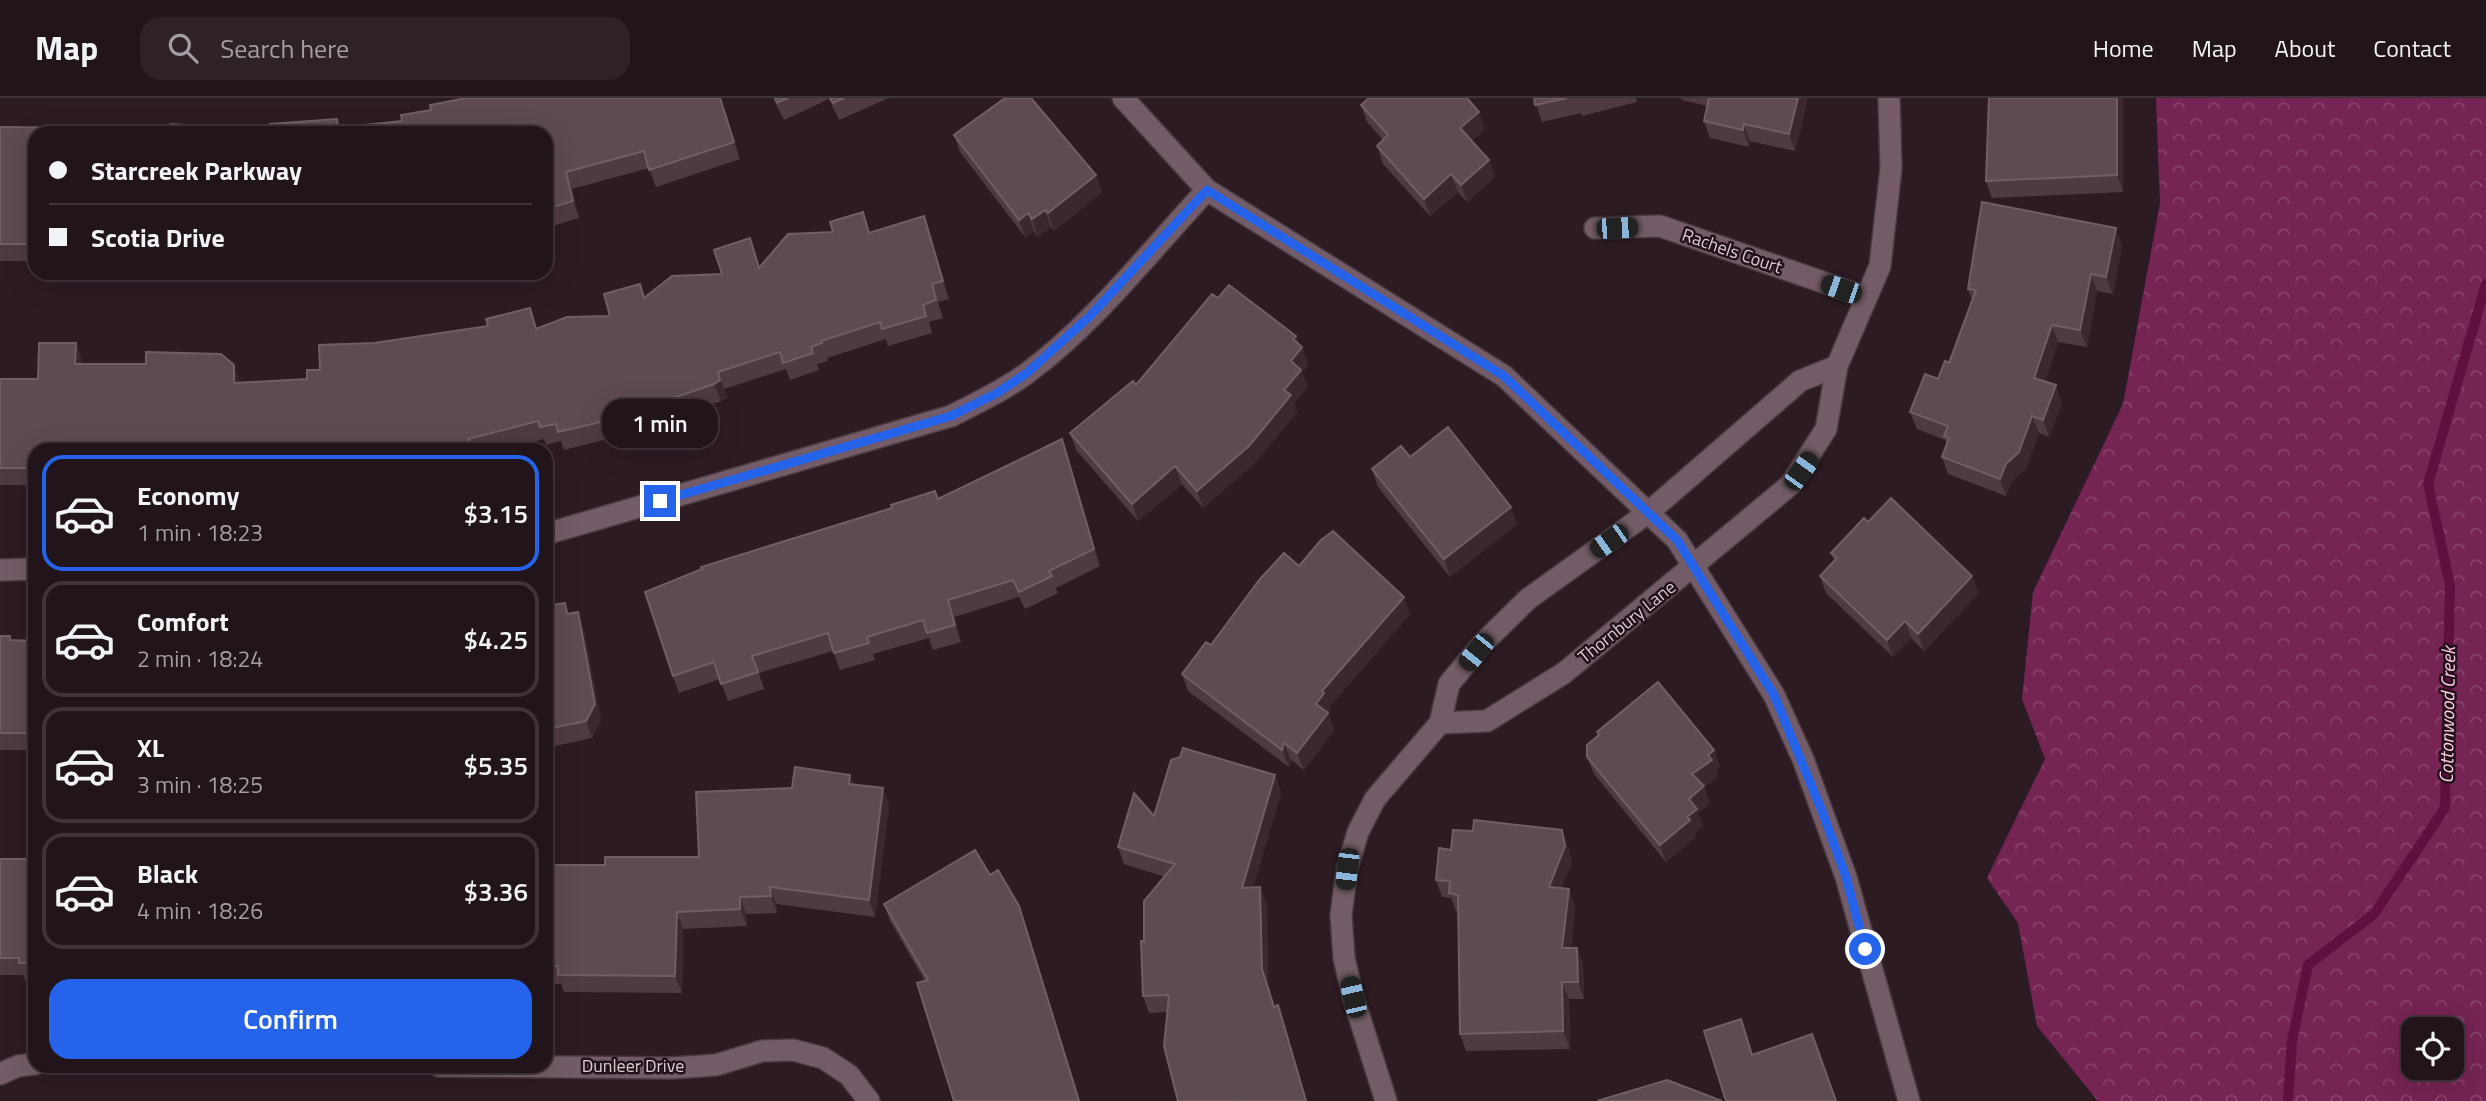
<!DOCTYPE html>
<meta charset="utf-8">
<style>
body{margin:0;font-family:"Titillium Web",sans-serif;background:#2e2128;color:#f1f3f6;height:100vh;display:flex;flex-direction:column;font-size:26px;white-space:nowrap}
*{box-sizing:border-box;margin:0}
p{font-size:23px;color:#a29ea3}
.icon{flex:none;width:38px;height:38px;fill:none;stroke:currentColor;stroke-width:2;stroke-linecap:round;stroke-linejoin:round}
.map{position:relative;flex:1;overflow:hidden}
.drawer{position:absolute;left:28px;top:345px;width:525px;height:630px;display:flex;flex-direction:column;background:#22141b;border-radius:21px;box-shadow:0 7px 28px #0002,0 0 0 2px #3f333a}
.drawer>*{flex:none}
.hud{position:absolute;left:28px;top:28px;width:525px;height:154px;border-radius:21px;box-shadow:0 7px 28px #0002,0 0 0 2px #3f333a;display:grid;align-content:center;height:154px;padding:0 21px;background:#22141b}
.buttons{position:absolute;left:2401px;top:919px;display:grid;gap:14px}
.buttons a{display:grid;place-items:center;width:63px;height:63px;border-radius:14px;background:#22141b;box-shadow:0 7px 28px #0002,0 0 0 2px #3f333a;font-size:35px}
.end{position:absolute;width:32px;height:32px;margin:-16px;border:9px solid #2563eb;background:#fff;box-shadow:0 0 0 4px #fff}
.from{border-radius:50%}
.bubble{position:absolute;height:49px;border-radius:21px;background:#22141b;box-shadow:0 7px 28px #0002,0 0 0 2px #3f333a;font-size:23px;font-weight:600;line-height:49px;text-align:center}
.car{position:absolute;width:21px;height:42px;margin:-21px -10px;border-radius:9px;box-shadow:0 0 5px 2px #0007;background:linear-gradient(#222 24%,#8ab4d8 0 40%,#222 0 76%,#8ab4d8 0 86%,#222 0)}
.hud b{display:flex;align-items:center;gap:24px;height:66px;font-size:26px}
.hud b+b{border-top:2px solid #3f333a}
.hud i{width:18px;height:18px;background:#f1f3f6}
ul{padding:12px 0 0;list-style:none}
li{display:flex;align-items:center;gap:21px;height:116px;margin:0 14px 10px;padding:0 7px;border:4px solid #3f333a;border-radius:21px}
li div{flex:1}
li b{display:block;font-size:26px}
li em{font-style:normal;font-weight:600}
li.active{border-color:#2563eb}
li>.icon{width:63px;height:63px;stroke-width:1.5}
.cta{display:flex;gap:14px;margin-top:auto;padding:14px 21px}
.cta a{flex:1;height:80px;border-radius:21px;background:#2563eb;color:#fff;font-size:28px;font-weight:600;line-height:80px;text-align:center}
header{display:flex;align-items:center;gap:42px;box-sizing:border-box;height:98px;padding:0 35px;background:#22141b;border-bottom:2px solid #3f333a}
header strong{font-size:33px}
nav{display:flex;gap:38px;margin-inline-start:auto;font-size:24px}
.search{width:490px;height:63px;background:#2e2128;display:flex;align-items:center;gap:18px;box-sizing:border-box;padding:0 24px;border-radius:21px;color:#a29ea3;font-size:26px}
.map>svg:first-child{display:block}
.forest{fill:url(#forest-crowns);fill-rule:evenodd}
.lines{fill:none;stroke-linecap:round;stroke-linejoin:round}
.stream{stroke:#610f41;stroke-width:10}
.street-casing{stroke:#483940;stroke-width:24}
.street{stroke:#735c67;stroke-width:21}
.wall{fill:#4e3a43}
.shaded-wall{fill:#3a2730}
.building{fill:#5d4a52;stroke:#705e66;stroke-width:2}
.route{stroke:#2563eb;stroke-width:9}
.labels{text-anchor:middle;stroke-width:5;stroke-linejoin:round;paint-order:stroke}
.street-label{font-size:18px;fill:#dacdd3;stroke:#23121b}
.water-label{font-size:19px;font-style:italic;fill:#fecde4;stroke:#23121b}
</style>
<header>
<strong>Map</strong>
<div class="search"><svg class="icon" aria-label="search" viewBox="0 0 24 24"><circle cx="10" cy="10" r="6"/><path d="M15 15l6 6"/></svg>Search here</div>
<nav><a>Home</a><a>Map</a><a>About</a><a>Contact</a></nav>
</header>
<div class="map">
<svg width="2486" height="1003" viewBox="0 0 2486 1003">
<defs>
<pattern id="forest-crowns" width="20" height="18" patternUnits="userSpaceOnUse" patternTransform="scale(1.75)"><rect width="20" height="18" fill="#752453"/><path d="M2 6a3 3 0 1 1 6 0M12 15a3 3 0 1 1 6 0" fill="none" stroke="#88436b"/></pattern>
</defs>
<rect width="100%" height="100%" fill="#2d1b24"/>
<path class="forest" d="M2156 0H2486V1003H2098L2037 928 2018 825 1987 780 2045 661 2022 601 2033 494 2123 306 2160 105ZM2413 931H2452V970H2413Z"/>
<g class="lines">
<path class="stream" d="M2288 1003 2292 943 2308 867 2374 816 2445 710 2450 487 2428 386 2486 186"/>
<defs>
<path id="street" d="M1123 0 1207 92 1504 278 1677 442 1774 597 1803 661 1846 779 1909 1003
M1595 130 1660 128 1866 199
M546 436 951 318C977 305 1002 293 1026 276 1094 226 1149 154 1207 92
M0 472 35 471
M1440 625 1487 623 1564 575 1790 387 1826 331 1837 268 1880 168 1891 70 1889 0
M439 968 672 970 716 967 762 953 793 952 823 960 849 977 869 1003
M0 976 18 968 35 966
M1386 1003 1353 899 1344 860 1341 817 1347 771 1358 734 1375 701 1440 625 1449 586 1482 546 1528 501 1649 414 1800 283 1837 268"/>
</defs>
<use href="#street" class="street-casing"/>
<use href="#street" class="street"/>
</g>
<path class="wall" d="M466 0H721L740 61 656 89 649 70 572 91 579 120 546 130V35L270 33 337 21 340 29 402 23Z
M773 0H889L839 22 829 1 784 22Z
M1534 0H1636L1637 4 1582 18 1581 15 1542 24Z
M1681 0H1808L1795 53 1750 43 1749 49 1710 40 1704 23 1707 8 1682 2Z
M2123 0V94L1992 100 1986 83Z
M1361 7 1485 31 1471 43 1489 62 1495 79 1467 104 1458 94 1430 118 1383 66 1377 48 1383 42 1367 24Z
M0 29 35 35V163H0Z
M954 37 1102 94 1054 133 1051 129 1038 139 1034 133 1025 139 960 54Z
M870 134 930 136 949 201 938 204 943 220 929 224 932 235 888 248 886 241 827 260 828 263 817 266 819 272 790 282 786 271 724 291 727 299 721 303 615 339 564 352 561 343 546 347 544 341 500 352H35V387H0V281H38L76 245 82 263V266L240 285 307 281 320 272 374 245 537 230 610 218 640 186 645 199 722 176 760 169Z
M2122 147 2113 196 2097 193 2087 249 2058 244 2045 284 2062 305 2049 339 2039 335 2026 371 2012 383 2006 398 1948 376 1942 359 1947 346 1945 342 1917 331 1910 314 1938 281 1949 265 1972 202 1968 191Z
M1296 238 1299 246 1302 249 1308 266 1302 274 1308 289 1294 305 1297 314 1255 365 1203 410 1182 386 1138 423 1076 352 1070 335 1136 287Z
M1062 341 1068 359 1100 468 1056 490 1058 495 1025 511 1019 499 954 519 961 544 933 552 929 540 873 556 875 562 840 572 833 553 759 575 764 591 728 603 720 581 679 595 673 578 938 401Z
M1410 359 1517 426 1450 479 1378 389 1372 371Z
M1868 424 1979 495 1924 553 1911 540 1893 559 1826 495 1820 478 1834 463 1831 455Z
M1299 468 1410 516 1329 609 1331 612 1328 615 1334 632 1304 672 1291 662 1289 669 1188 593 1182 576 1211 547Z
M565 505 569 516 584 532 601 623 592 640 546 650V508Z
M0 538 11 542 35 543V652H0Z
M1597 634 1714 652 1720 669 1716 673 1718 679 1704 689 1710 705 1698 715 1703 728 1695 735 1696 739 1666 764 1594 676 1587 659 1598 638Z
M1275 677 1281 695 1253 789 1267 806 1268 888 1274 909 1284 925 1307 1003H1178L1167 914 1149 915 1143 898 1144 843 1165 779 1124 766 1118 749 1154 718Z
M854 687 883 690 889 707 875 819 776 806 777 815 746 816 747 828 683 831 682 895 564 894 561 886H546V757L551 756 555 767H605L699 759 792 690Z
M1568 749 1572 765 1561 790 1569 791 1575 808 1571 850H1577L1583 867 1584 901H1569L1570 951 1466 953 1460 936 1459 813H1456L1451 800 1442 799 1436 782 1451 752Z
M0 761H35V882H25L23 877H0Z
M990 777 1019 808 1080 1003 925 883 890 823 884 806Z"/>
<path class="shaded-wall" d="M720 0H721L740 61 734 44Z
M1798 0H1808L1795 53 1789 36Z
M2117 0H2123V94L2117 77Z
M1479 14 1485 31 1466 47 1460 30Z
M1744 26 1750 43 1749 49 1743 32Z
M1489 62 1495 79 1467 104 1461 87Z
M566 74 572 91 579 120 573 103Z
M1451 76 1458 94 1430 118 1424 101Z
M1096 77 1102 94 1054 133 1048 115Z
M1045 112 1051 129 1038 139 1032 121Z
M1028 115 1034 133 1025 139 1019 122Z
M924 118 930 136 949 201 943 183Z
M2116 130 2122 147 2113 196 2106 179Z
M2091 176 2097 193 2087 249 2080 232Z
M2052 227 2058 244 2041 297 2034 280Z
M1296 238 1300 251 1302 249 1308 266 1302 274 1308 289 1294 305 1297 314 1255 365 1203 410 1197 393 1284 292 1291 263 1293 241Z
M76 245 82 263V283L75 266Z
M234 267 240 284 234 285Z
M718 274 727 299 721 303 714 286Z
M2056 287 2062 305 2049 339 2043 322Z
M2032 318 2039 335 2026 371 2012 383 2006 398 2000 381 2006 366Z
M1062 341 1068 359 1100 468 1094 451Z
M1175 368 1182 386 1138 423 1132 406Z
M1511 409 1517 426 1450 479 1444 461Z
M1972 478 1979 495 1924 553 1918 536Z
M1404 499 1410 516 1329 609 1331 612 1328 615 1334 632 1304 672 1297 655 1322 593Z
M948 502 954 519 961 544 955 527Z
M578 514 584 532 601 623 592 640 586 623Z
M1905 523 1911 540 1893 559 1887 542Z
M1284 645 1291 662 1289 669 1282 652Z
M1714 652 1720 669 1716 673 1718 679 1704 689 1710 705 1698 715 1703 728 1695 735 1696 739 1666 764 1660 747 1689 701 1692 676Z
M850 677 857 694 849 686Z
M1275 677 1281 695 1248 807 1242 790Z
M883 690 889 707 875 819 869 802Z
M1562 732 1568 749 1572 765 1555 806 1549 789Z
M770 789 776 806 777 815 771 798Z
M1260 789 1267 806 1268 888 1280 926 1262 871Z
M1569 791 1575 808 1569 868 1562 850Z
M740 799 746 816 747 828 740 811Z
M1019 808 1025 826 1080 1003H1079Z
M677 814 683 831 682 895 675 878Z
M1577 850 1583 867 1584 901 1578 884Z
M1562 884 1569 901 1570 951 1563 933Z
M1278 907 1284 925 1307 1003H1306Z"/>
<path class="building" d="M466 0H720L734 44 649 72 644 53 566 74 573 103 546 111V35H158L171 34V26L270 33V26L337 21 338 30 402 23 401 17 431 12 430 7Z
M775 0H788L777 5Z
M830 0H844L833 5Z
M1005 0H1031L1096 77 1048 115 1045 112 1032 121 1028 115 1019 122 954 37Z
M1369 0H1467L1479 14 1460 30 1489 62 1461 87 1451 76 1424 101 1377 48 1388 37 1361 7Z
M1534 0H1567L1535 7Z
M1709 0H1798L1789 36 1744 26 1743 32 1704 23Z
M1989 0H2117V77L1986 83Z
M0 29 97 30V33L145 35H35V146H0Z
M1982 104 2116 130 2106 179 2091 176 2080 232 2052 227 2034 280 2056 287 2043 322 2032 318 2019 354 2006 366 2000 381 1942 359 1949 340 1944 338 1948 328 1910 314 1925 276 1938 281 1945 263 1949 265 1976 192 1968 191Z
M863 114 869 135 924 118 943 183 932 186 936 202 923 207 926 218 882 231 880 224 821 243 822 245 811 249 813 255 783 265 780 254 718 274 720 282 714 286 609 322 558 334 556 326 540 329 538 323 468 341 469 348 450 350V352H35V370H0V281H38L39 245H76L75 266H146V254L221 256 234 267V285L307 281V272H320L319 247 374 245 488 228 486 221 530 210 536 231 567 219 610 218 604 196 640 186 644 200 672 178 722 176 714 152 750 140 759 170 788 136 833 134 830 124Z
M1229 187 1296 238 1293 241 1302 249 1291 263 1301 272 1284 292 1291 297 1249 348 1197 393 1175 368 1132 406 1070 335 1133 283 1136 287 1212 196 1218 200Z
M1448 329 1511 409 1444 461 1372 371 1401 348 1410 359Z
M1062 341 1094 451 1049 473 1052 478 1019 494 1013 482 948 502 955 527 927 535 923 522 867 539 869 545 834 555 828 535 752 558 758 574 721 586 714 564 673 578 645 494 702 471 701 469 892 410 891 407 935 393 938 401Z
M1891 400 1972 478 1918 536 1905 523 1887 542 1820 478 1837 460 1831 455 1864 420 1868 424Z
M1333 433 1404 499 1322 593 1324 595 1316 606 1328 615 1297 655 1284 645 1282 652 1182 576 1206 544 1211 547 1260 481 1284 455 1299 468 1321 442Z
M565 505 567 516 578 514 595 606 586 623 546 631V508Z
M0 538H10V542L35 543V635H0Z
M1658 584 1714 652 1708 657 1712 662 1692 676 1704 688 1689 701 1697 711 1687 719 1690 722 1660 747 1587 659V647L1599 637 1597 634Z
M1183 650 1275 677 1242 790 1260 789 1262 871 1274 909 1278 907 1306 1003H1234L1235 1002 1232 1003H1178L1164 948 1169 897 1143 898 1141 843H1144V803L1175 766 1118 749 1134 695 1154 718 1171 662 1180 659Z
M795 669 850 677 849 686 883 690 869 802 770 789 771 798 740 799V811L677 814 675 878 558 877V868H546V757L551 756 552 767H605V759H699L696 694 792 690Z
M1474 722 1562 732 1565 748 1549 789 1569 791 1562 850H1577L1578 884H1562L1563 933 1460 936 1458 797 1449 795 1450 783 1436 782 1439 750 1451 752 1453 732 1473 733Z
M975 752 990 777 998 772 1019 808 1079 1003H954L917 885 928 882 884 806Z
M0 761H35V865H19V860H0Z
M1741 921 1752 957 1812 936 1836 1003H1726L1704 933Z
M1667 982 1722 1003H1597Z"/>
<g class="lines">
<path class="route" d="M660 403 951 318 997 295 1027 275 1090 218 1207 92 1504 278 1677 442 1774 597 1822 713 1846 779 1865 851"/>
</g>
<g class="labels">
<g class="street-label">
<text transform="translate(1732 153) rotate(19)" y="6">Rachels Court</text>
<text transform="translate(1627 524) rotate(-39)" y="6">Thornbury Lane</text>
<text x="633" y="974">Dunleer Drive</text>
</g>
<g class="water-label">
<text transform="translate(2447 617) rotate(-89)" y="7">Cottonwood Creek</text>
</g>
</g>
</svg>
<div class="buttons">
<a><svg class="icon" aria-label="locate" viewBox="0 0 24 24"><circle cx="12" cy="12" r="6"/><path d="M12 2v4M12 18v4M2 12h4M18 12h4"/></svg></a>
</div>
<i class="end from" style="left:1865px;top:851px"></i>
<i class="end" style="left:660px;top:403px"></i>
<div class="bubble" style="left:602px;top:301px;width:116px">1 min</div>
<i class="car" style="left:1617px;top:130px;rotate:88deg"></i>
<i class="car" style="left:1841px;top:191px;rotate:289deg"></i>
<i class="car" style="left:1801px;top:373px;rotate:36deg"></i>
<i class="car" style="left:1609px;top:443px;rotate:235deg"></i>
<i class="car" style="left:1476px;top:554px;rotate:219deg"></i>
<i class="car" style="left:1347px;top:771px;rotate:187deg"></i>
<i class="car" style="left:1353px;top:899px;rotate:347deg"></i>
<div class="hud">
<b><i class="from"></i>Starcreek Parkway</b>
<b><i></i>Scotia Drive</b>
</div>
<section class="drawer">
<ul>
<li class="active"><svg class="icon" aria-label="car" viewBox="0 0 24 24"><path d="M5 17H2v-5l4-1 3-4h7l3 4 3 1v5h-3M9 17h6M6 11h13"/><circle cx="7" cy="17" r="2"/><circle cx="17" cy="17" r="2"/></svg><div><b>Economy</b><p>1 min · 18:23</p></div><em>$3.15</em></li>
<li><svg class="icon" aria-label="car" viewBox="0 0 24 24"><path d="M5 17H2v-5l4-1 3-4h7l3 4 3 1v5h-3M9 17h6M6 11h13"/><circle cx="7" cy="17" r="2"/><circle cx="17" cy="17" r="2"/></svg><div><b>Comfort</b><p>2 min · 18:24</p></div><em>$4.25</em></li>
<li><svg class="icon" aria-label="car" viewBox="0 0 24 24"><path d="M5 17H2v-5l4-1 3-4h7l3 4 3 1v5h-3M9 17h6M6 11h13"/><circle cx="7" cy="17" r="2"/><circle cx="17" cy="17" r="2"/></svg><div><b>XL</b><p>3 min · 18:25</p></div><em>$5.35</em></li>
<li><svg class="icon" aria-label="car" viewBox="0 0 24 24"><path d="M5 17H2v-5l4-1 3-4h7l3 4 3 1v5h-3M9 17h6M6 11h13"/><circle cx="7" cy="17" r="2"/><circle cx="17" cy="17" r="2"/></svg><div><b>Black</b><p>4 min · 18:26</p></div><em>$3.36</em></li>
</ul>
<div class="cta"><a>Confirm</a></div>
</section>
</div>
